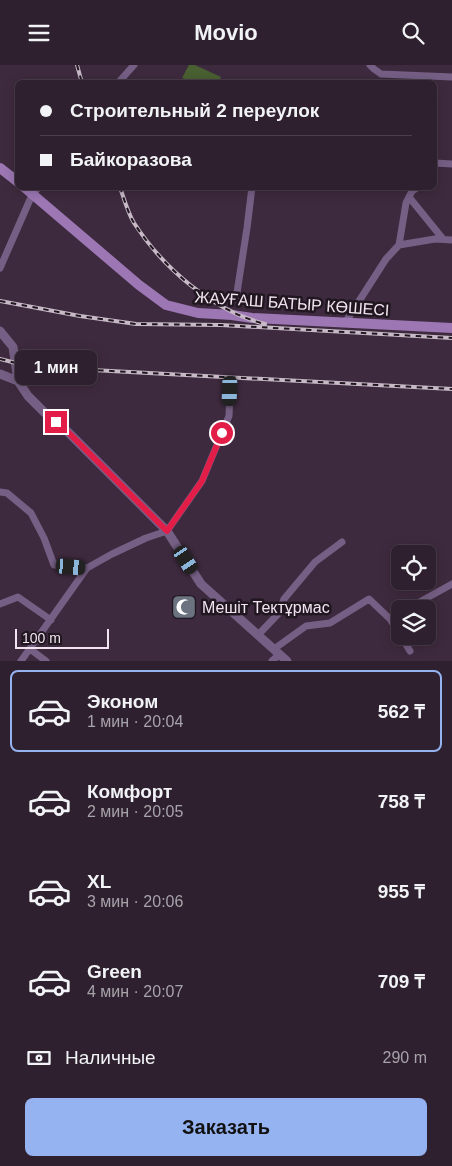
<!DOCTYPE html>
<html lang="ru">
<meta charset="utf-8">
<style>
body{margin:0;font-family:Arial,sans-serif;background:#3a2d3a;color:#f1f3f6;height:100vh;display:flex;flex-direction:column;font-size:19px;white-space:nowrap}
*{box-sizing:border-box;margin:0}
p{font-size:16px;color:#a7a3aa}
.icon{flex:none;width:28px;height:28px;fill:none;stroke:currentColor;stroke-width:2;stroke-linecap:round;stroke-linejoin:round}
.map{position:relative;height:596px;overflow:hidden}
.sheet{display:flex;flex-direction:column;background:#2e202e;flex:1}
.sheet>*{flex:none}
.banner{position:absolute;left:15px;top:15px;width:422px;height:110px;border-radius:8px;box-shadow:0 2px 12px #0003,0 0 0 1px #493e4a;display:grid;align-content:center;height:110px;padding:0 25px;background:#2e202e}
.buttons{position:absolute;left:391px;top:480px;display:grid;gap:10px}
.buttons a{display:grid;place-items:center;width:45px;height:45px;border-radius:8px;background:#2e202e;box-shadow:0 2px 12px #0003,0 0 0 1px #493e4a;font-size:25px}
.scale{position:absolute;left:15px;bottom:12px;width:94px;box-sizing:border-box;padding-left:5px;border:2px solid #f1e4f0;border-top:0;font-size:14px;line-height:18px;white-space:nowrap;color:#f1e4f0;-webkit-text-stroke:4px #201720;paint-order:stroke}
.end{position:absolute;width:22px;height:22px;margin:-11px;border:6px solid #e11d48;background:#fff;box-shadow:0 0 0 2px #fff}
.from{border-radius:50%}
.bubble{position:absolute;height:35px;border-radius:8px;background:#2e202e;box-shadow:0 2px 12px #0003,0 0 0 1px #493e4a;font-size:16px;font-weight:700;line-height:35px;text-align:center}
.car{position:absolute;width:15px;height:30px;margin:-15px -8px;border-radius:6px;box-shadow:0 0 4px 1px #0007;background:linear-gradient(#222 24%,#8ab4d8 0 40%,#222 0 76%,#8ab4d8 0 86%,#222 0)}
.banner b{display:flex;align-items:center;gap:18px;height:48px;font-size:19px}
.banner b+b{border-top:1px solid #493e4a}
.banner i{width:12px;height:12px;background:#f1f3f6}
ul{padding:9px 0 0;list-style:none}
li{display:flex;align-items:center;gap:15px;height:82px;margin:0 10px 8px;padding:0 15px;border:2px solid transparent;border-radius:8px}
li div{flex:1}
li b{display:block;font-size:19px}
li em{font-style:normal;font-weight:700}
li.on{border-color:#95b2f1}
li>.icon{width:45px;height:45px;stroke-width:1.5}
.pay{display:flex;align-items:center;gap:12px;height:55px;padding:0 25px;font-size:19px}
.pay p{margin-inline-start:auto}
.action{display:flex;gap:10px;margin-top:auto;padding:10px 25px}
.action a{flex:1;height:58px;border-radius:8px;background:#95b2f1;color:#111;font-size:20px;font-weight:700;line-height:58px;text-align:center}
header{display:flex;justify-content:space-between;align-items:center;height:65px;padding:0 25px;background:#2e202e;font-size:22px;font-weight:700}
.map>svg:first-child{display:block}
.green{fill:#496032}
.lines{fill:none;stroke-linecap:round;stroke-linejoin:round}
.minor{stroke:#765f85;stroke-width:7}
.tertiary{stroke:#765f85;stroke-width:9}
.secondary{stroke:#9c77b4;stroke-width:10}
.rail-casing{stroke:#c8b9c7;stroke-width:4}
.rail{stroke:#201720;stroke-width:2;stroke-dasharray:5.5;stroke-linecap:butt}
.route{stroke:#e11d48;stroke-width:6}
.labels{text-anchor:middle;stroke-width:5;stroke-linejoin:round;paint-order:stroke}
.street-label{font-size:16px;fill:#f1e4f0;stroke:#201720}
.poi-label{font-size:16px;fill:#f1e4f0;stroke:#201720;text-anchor:start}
</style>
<header><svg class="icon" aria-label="menu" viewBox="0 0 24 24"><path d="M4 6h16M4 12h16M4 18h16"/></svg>Movio<svg class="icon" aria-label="search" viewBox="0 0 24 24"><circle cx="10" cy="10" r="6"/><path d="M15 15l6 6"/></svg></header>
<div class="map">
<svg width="452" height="596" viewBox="0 0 452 596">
<rect width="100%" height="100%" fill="#3e2a3e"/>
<path class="green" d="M189 0H195L221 12 219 17H192L182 13Z"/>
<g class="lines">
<path class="minor" d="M370 0 374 4 381 9 452 12
M118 18 134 0
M435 98 452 99
M409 132 443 174
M399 180 435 174 452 175
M0 203 32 130 39 122
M236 234 247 163 252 122
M345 258 386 194 399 180 406 138 412 126 418 122
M0 427 7 428 31 448 44 473 54 500 87 503
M0 539 18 532 51 555
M407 544 452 519
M390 554 400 570
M258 570 279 548 284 534 315 497 342 477
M401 571 410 586
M30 584 46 596
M274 584 306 561 330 558 369 534 390 554 400 548
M21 596 87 503 112 489 146 473 167 466 202 416 229 351 230 326
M272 596 280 589"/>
<path class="tertiary" d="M0 266 13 282 18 316 28 331 44 347 68 367 167 466 201 519 287 596
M0 309 18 316"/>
<path class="secondary" d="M0 103 18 117
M24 122 139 220 166 240 198 248 232 250 252 253 452 263"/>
<defs>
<path id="rail" d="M77 0 82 18
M120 122C124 134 128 148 134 158 163 203 213 246 265 259
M0 236 80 251 136 259 221 260 452 273
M0 294 16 298 55 303 452 324"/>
</defs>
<use href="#rail" class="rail-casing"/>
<use href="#rail" class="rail"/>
</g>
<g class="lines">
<path class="route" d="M56 357 68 367 167 466 202 416 222 368"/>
</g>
<defs>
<symbol id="mosque-square" viewBox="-11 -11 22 22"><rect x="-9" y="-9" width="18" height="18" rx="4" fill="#6b7280" stroke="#201720"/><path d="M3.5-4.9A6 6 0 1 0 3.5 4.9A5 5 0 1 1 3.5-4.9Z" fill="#fff"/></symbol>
</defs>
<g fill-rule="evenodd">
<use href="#mosque-square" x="170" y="528" width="28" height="28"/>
</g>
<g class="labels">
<g class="street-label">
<text transform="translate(292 238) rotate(4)" y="6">ЖАУҒАШ БАТЫР КӨШЕСІ</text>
</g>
<g class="poi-label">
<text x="202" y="548">Мешіт Тектұрмас</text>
</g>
</g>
</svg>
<div class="buttons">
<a><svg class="icon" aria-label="locate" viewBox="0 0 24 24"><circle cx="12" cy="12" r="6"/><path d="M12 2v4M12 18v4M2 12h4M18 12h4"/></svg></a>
<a><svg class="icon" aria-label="layers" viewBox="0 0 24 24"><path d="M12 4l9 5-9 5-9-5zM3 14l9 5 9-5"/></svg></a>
</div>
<div class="scale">100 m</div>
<i class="end from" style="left:222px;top:368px"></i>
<i class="end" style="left:56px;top:357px"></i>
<div class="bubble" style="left:15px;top:285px;width:82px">1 мин</div>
<i class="car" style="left:230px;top:326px;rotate:182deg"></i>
<i class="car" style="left:186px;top:495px;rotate:147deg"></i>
<i class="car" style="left:71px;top:502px;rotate:95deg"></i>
<div class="banner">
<b><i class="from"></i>Строительный 2 переулок</b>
<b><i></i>Байкоразова</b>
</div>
</div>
<section class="sheet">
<ul>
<li class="on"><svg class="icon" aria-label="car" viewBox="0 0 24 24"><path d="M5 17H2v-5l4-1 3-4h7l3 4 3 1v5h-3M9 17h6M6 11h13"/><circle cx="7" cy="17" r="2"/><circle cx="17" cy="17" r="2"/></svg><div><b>Эконом</b><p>1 мин · 20:04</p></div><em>562 ₸</em></li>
<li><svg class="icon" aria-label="car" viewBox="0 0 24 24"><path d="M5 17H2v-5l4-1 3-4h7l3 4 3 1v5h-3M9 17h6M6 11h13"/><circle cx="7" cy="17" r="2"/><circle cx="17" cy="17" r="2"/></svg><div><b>Комфорт</b><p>2 мин · 20:05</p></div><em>758 ₸</em></li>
<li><svg class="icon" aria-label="car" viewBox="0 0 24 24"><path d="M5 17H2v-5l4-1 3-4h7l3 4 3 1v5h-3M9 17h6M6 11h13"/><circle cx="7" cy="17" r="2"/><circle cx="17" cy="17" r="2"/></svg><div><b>XL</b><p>3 мин · 20:06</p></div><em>955 ₸</em></li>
<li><svg class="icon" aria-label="car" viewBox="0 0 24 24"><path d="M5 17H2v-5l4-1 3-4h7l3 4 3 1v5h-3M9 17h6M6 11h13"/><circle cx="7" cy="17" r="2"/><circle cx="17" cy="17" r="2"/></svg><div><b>Green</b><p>4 мин · 20:07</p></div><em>709 ₸</em></li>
</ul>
<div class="pay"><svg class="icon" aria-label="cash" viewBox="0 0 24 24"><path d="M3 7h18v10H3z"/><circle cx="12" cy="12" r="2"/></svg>Наличные<p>290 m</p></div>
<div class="action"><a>Заказать</a></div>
</section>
